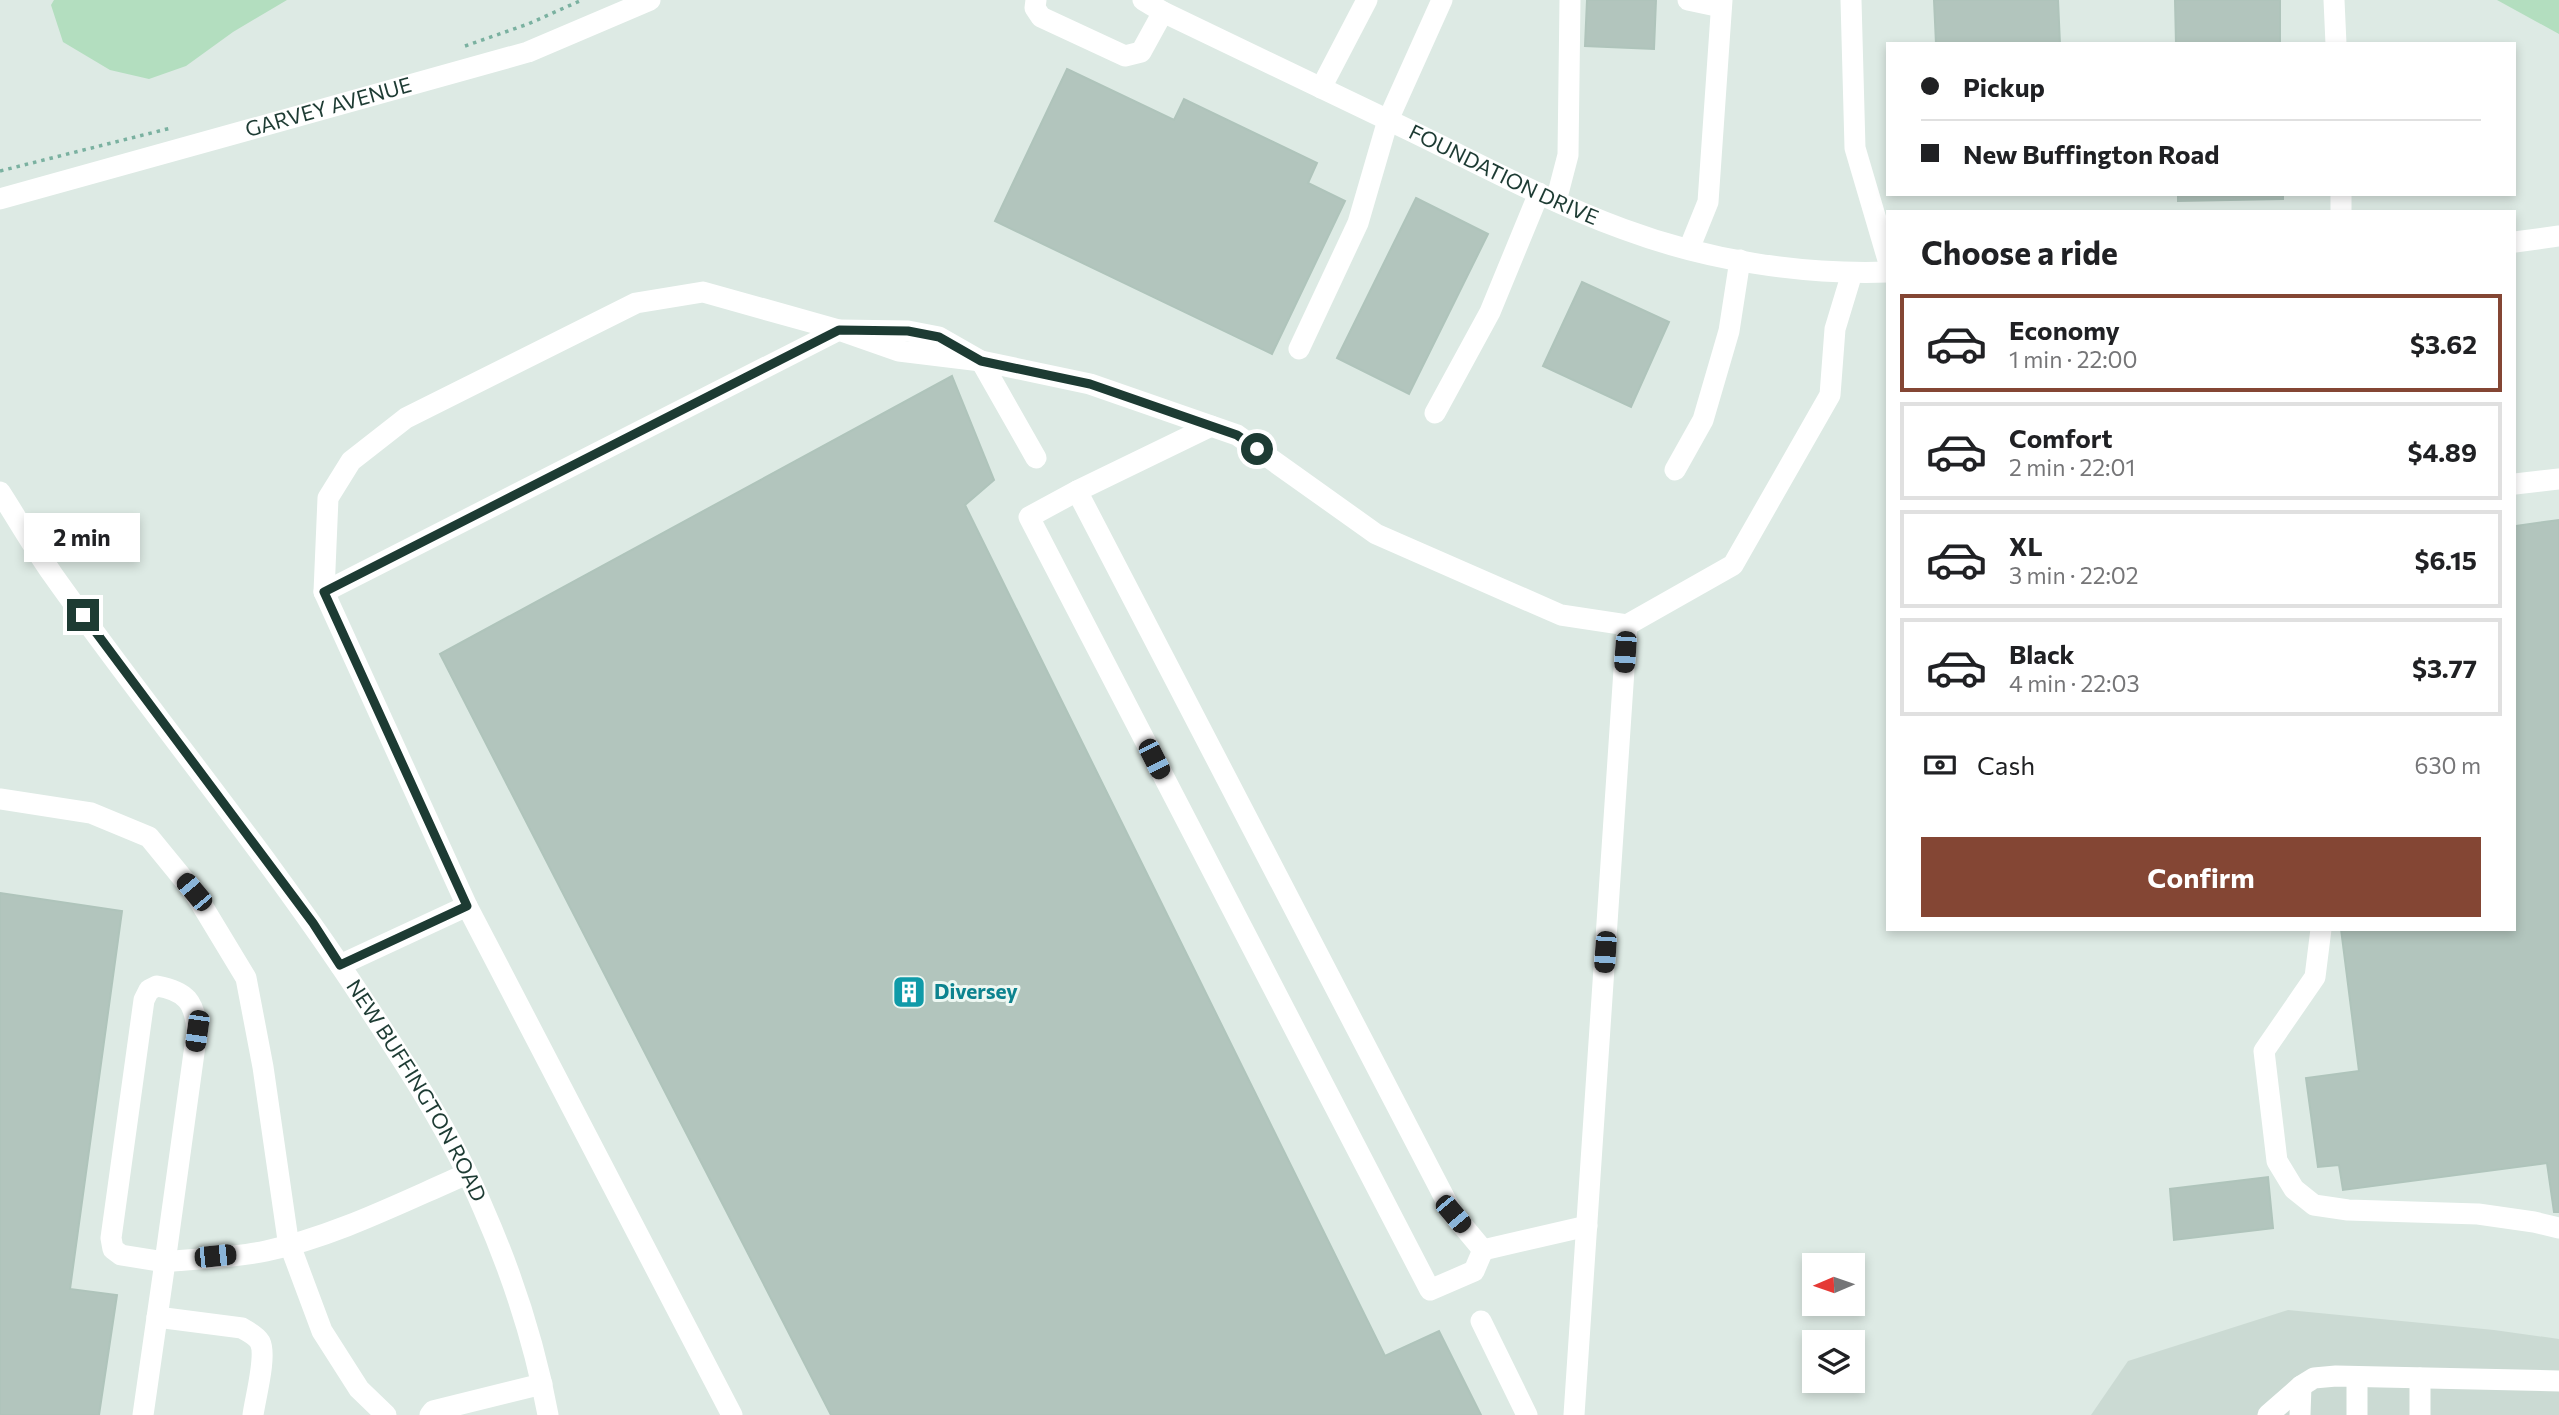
<!DOCTYPE html>
<meta charset="utf-8">
<style>
body{margin:0;font-family:Commissioner,sans-serif;background:#f2f2f2;color:#202124;height:100vh;display:flex;flex-direction:column;font-size:26px;white-space:nowrap}
*{box-sizing:border-box;margin:0}
p{font-size:23px;color:#757577}
.icon{flex:none;width:38px;height:38px;fill:none;stroke:currentColor;stroke-width:2;stroke-linecap:round;stroke-linejoin:round}
.map{position:relative;flex:1;overflow:hidden}
.details{position:absolute;left:1886px;top:210px;width:630px;height:721px;display:flex;flex-direction:column;background:#fff;border-radius:0px;box-shadow:0 4px 10px #0003}
.details>*{flex:none}
.banner{position:absolute;left:1886px;top:42px;width:630px;height:154px;border-radius:0px;box-shadow:0 4px 10px #0003;display:grid;align-content:center;height:154px;padding:0 35px;background:#fff}
.needle{width:46px;rotate:268deg}
.tools{position:absolute;left:1802px;top:1253px;display:grid;gap:14px}
.tools a{display:grid;place-items:center;width:63px;height:63px;border-radius:0px;background:#fff;box-shadow:0 4px 10px #0003;font-size:35px}
.end{position:absolute;width:32px;height:32px;margin:-16px;border:9px solid #1d3b33;background:#fff;box-shadow:0 0 0 4px #fff}
.from{border-radius:50%}
.bubble{position:absolute;height:49px;border-radius:0px;background:#fff;box-shadow:0 4px 10px #0003;font-size:23px;font-weight:700;line-height:49px;text-align:center}
.car{position:absolute;width:21px;height:42px;margin:-21px -10px;border-radius:9px;box-shadow:0 0 5px 2px #0007;background:linear-gradient(#222 24%,#8ab4d8 0 40%,#222 0 76%,#8ab4d8 0 86%,#222 0)}
.banner b{display:flex;align-items:center;gap:24px;height:66px;font-size:26px}
.banner b+b{border-top:2px solid #e0e0e0}
.banner i{width:18px;height:18px;background:#202124}
ul{padding:0;list-style:none}
li{display:flex;align-items:center;gap:21px;height:98px;margin:0 14px 10px;padding:0 21px;border:4px solid #e0e0e0;border-radius:0px}
li div{flex:1}
li b{display:block;font-size:26px}
li em{font-style:normal;font-weight:700}
li.current{border-color:#844634}
li>.icon{width:63px;height:63px;stroke-width:1.5}
h2{padding:0 35px;font-size:32px;line-height:84px}
.pay{display:flex;align-items:center;gap:18px;height:77px;padding:0 35px;font-size:26px}
.pay p{margin-inline-start:auto}
.action{display:flex;gap:14px;margin-top:auto;padding:14px 35px}
.action a{flex:1;height:80px;border-radius:0px;background:#844634;color:#fff;font-size:28px;font-weight:700;line-height:80px;text-align:center}
.map>svg:first-child{display:block}
.built{fill:#cbdad3}
.green{fill:#b3debf}
.building{fill:#b2c5bd;stroke:#afc4bb;stroke-width:2}
.lines{fill:none;stroke-linecap:round;stroke-linejoin:round}
.path{stroke:#7ab1a0;stroke-width:3.5;stroke-dasharray:3.5 5;stroke-linecap:butt}
.minor{stroke:#fff;stroke-width:21}
.route{stroke:#1d3b33;stroke-width:9}
.labels{text-anchor:middle;stroke-width:6;stroke-linejoin:round;paint-order:stroke}
.street-label{font-size:21px;fill:#1d3b33;stroke:#edf7f2}
.culture-label{font-size:21px;font-weight:bold;fill:#0d838f;stroke:#edf7f2;text-anchor:start}
</style>
<div class="map">
<svg width="2559" height="1415" viewBox="0 0 2559 1415">
<rect width="100%" height="100%" fill="#ddeae4"/>
<path class="built" d="M2288 1310 2494 1330 2559 1339V1415H2091L2128 1361Z"/>
<path class="green" d="M54 0H287L233 32 186 66 149 79 110 70 63 42 51 5Z
M2497 0H2559V34Z"/>
<path class="building" d="M1587 0H1656L1654 49 1585 46Z
M1934 0H2058L2060 44H1936Z
M2175 0H2280V44H2176Z
M1067 69 1174 120 1184 99 1317 163 1308 183 1345 201 1272 354 995 221Z
M2178 194H2283V199L2178 201Z
M1416 198 1488 234 1409 394 1337 358Z
M1582 282 1669 322 1631 407 1543 366Z
M952 376 994 480 965 505 1385 1356 1439 1331 1481 1415H831L440 654Z
M2559 520V1212H2554L2547 1163 2343 1190 2339 1165 2318 1167 2306 1078 2359 1071 2341 929H2515V526Z
M0 893 122 911 70 1289 117 1295 99 1415H0Z
M2268 1177 2273 1228 2174 1240 2170 1189Z"/>
<g class="lines">
<path class="path" d="M465 46 528 24 582 0
M0 171 171 128"/>
<g class="minor">
<path d="M1036 0 1035 8 1041 17 1125 56 1141 52 1163 12"/>
<path id="s1" d="M1143 0 1163 12C1246 52 1329 91 1411 131 1481 165 1550 202 1623 229 1706 260 1800 275 1888 272"/>
<path d="M1688 0 1721 7"/>
<path d="M1851 0 1855 148 1888 260"/>
<path d="M2334 0 2336 44"/>
<path d="M1321 88 1367 0"/>
<path d="M2341 194V212"/>
<path id="s2" d="M0 199 528 52 650 0"/>
<path d="M1556 201 1568 155 1570 0"/>
<path d="M2515 242 2559 236"/>
<path d="M1689 249 1708 202 1722 0"/>
<path d="M1299 349 1358 223 1388 120 1442 0"/>
<path d="M1435 413 1490 312 1539 193"/>
<path d="M1211 426 1077 491 1453 1214 1483 1250 1587 1226"/>
<path d="M1675 470 1703 420 1729 331 1740 260"/>
<path d="M2515 484 2559 479"/>
<path d="M1077 491 1029 517 1430 1290 1474 1271 1483 1250"/>
<path id="s3" d="M0 492C18 520 34 548 53 575 152 715 263 848 358 992 403 1060 451 1132 483 1208 512 1274 535 1344 548 1415"/>
<path d="M324 592 328 498 351 461 406 418 636 303 703 292 839 330 899 351 981 361 1090 384 1237 435 1376 534 1561 615 1627 625"/>
<path d="M0 799 91 813 149 837 194 892 246 978 263 1067 288 1240 322 1331 359 1389 386 1415"/>
<path d="M467 906 324 592 839 330 908 331 939 337 981 361 1036 458"/>
<path d="M2321 929 2315 977 2264 1051 2277 1161 2294 1189 2314 1205 2348 1210 2478 1214 2534 1222 2559 1228"/>
<path d="M340 965 467 906 732 1415"/>
<path d="M157 986C186 991 195 1002 197 1031L165 1262 121 1255 113 1249 111 1238 144 1000 149 990Z"/>
<path d="M157 1317 242 1328C248 1332 256 1335 260 1342 267 1356 255 1399 253 1415"/>
<path d="M1481 1321 1527 1415"/>
<path d="M143 1415 165 1262C198 1258 234 1258 266 1251 336 1236 402 1202 467 1174"/>
<path d="M430 1415 433 1411 542 1384"/>
<path d="M1574 1415 1627 625 1733 565 1830 395 1835 329 1852 273"/>
<path d="M2268 1415 2301 1386 2314 1378 2336 1376 2559 1381"/>
<path d="M2300 1415 2301 1386"/>
<path d="M2357 1415V1377"/>
<path d="M2420 1415V1378"/>
</g>
</g>
<g class="lines">
<path class="route" d="M83 615 313 923 340 965 467 906 324 592 839 330 908 331 939 337 981 361 1090 384 1237 435 1257 449"/>
</g>
<defs>
<symbol id="building-square" viewBox="-11 -11 22 22"><rect x="-9" y="-9" width="18" height="18" rx="4" fill="#0f9aa8" stroke="#edf7f2"/><path d="M-4-6H4V6H1V3H-1V6H-4ZM-2.5-4.3h1.7v1.8h-1.7ZM.8-4.3h1.7v1.8H.8ZM-2.5-1h1.7V.8h-1.7ZM.8-1h1.7V.8H.8Z" fill="#fff"/></symbol>
</defs>
<g fill-rule="evenodd">
<use href="#building-square" x="890" y="973" width="38" height="38"/>
</g>
<g class="labels">
<g class="street-label">
<text dy="7" stroke="none"><textPath href="#s2" startOffset="341">GARVEY AVENUE</textPath></text>
<text dy="7" stroke="none"><textPath href="#s1" startOffset="401">FOUNDATION DRIVE</textPath></text>
<text dy="7" stroke="none"><textPath href="#s3" startOffset="730">NEW BUFFINGTON ROAD</textPath></text>
</g>
<g class="culture-label">
<text x="934" y="999">Diversey</text>
</g>
</g>
</svg>
<div class="tools">
<a><svg class="needle" viewBox="-14 -14 28 28"><path d="M0-13l5 13h-10z" fill="#e53935"/><path d="M0 13l5-13h-10z" fill="#757577"/></svg></a>
<a><svg class="icon" aria-label="layers" viewBox="0 0 24 24"><path d="M12 4l9 5-9 5-9-5zM3 14l9 5 9-5"/></svg></a>
</div>
<i class="end from" style="left:1257px;top:449px"></i>
<i class="end" style="left:83px;top:615px"></i>
<div class="bubble" style="left:24px;top:513px;width:116px">2 min</div>
<i class="car" style="left:1625px;top:652px;rotate:184deg"></i>
<i class="car" style="left:1154px;top:759px;rotate:153deg"></i>
<i class="car" style="left:194px;top:892px;rotate:320deg"></i>
<i class="car" style="left:1605px;top:952px;rotate:184deg"></i>
<i class="car" style="left:197px;top:1031px;rotate:188deg"></i>
<i class="car" style="left:1453px;top:1214px;rotate:140deg"></i>
<i class="car" style="left:215px;top:1256px;rotate:84deg"></i>
<div class="banner">
<b><i class="from"></i>Pickup</b>
<b><i></i>New Buffington Road</b>
</div>
<section class="details">
<h2>Choose a ride</h2>
<ul>
<li class="current"><svg class="icon" aria-label="car" viewBox="0 0 24 24"><path d="M5 17H2v-5l4-1 3-4h7l3 4 3 1v5h-3M9 17h6M6 11h13"/><circle cx="7" cy="17" r="2"/><circle cx="17" cy="17" r="2"/></svg><div><b>Economy</b><p>1 min · 22:00</p></div><em>$3.62</em></li>
<li><svg class="icon" aria-label="car" viewBox="0 0 24 24"><path d="M5 17H2v-5l4-1 3-4h7l3 4 3 1v5h-3M9 17h6M6 11h13"/><circle cx="7" cy="17" r="2"/><circle cx="17" cy="17" r="2"/></svg><div><b>Comfort</b><p>2 min · 22:01</p></div><em>$4.89</em></li>
<li><svg class="icon" aria-label="car" viewBox="0 0 24 24"><path d="M5 17H2v-5l4-1 3-4h7l3 4 3 1v5h-3M9 17h6M6 11h13"/><circle cx="7" cy="17" r="2"/><circle cx="17" cy="17" r="2"/></svg><div><b>XL</b><p>3 min · 22:02</p></div><em>$6.15</em></li>
<li><svg class="icon" aria-label="car" viewBox="0 0 24 24"><path d="M5 17H2v-5l4-1 3-4h7l3 4 3 1v5h-3M9 17h6M6 11h13"/><circle cx="7" cy="17" r="2"/><circle cx="17" cy="17" r="2"/></svg><div><b>Black</b><p>4 min · 22:03</p></div><em>$3.77</em></li>
</ul>
<div class="pay"><svg class="icon" aria-label="cash" viewBox="0 0 24 24"><path d="M3 7h18v10H3z"/><circle cx="12" cy="12" r="2"/></svg>Cash<p>630 m</p></div>
<div class="action"><a>Confirm</a></div>
</section>
</div>
